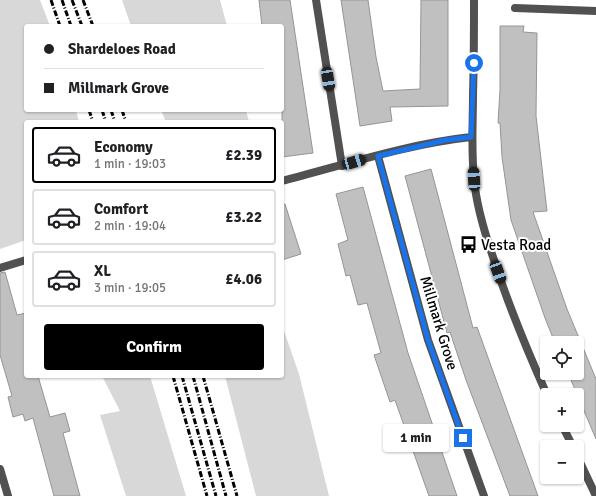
<!DOCTYPE html>
<meta charset="utf-8">
<style>
body{margin:0;font-family:Signika,sans-serif;background:#f2f2f2;color:#202124;height:100vh;display:flex;flex-direction:column;font-size:15px;white-space:nowrap}
*{box-sizing:border-box;margin:0}
p{font-size:13px;color:#757577}
.icon{flex:none;width:22px;height:22px;fill:none;stroke:currentColor;stroke-width:2;stroke-linecap:round;stroke-linejoin:round}
.map{position:relative;flex:1;overflow:hidden}
.sheet{position:absolute;left:24px;top:120px;width:260px;height:258px;display:flex;flex-direction:column;background:#fff;border-radius:4px;box-shadow:0 1px 3px #0004}
.sheet>*{flex:none}
.guide{position:absolute;left:24px;top:24px;width:260px;height:88px;border-radius:4px;box-shadow:0 1px 3px #0004;display:grid;align-content:center;height:88px;padding:0 20px;background:#fff}
.tools{position:absolute;left:540px;top:336px;display:grid;gap:8px}
.tools a{display:grid;place-items:center;width:44px;height:44px;border-radius:4px;background:#fff;box-shadow:0 1px 3px #0004;font-size:20px}
.end{position:absolute;width:18px;height:18px;margin:-9px;border:5px solid #1a73e8;background:#fff;box-shadow:0 0 0 2px #fff}
.from{border-radius:50%}
.bubble{position:absolute;height:28px;border-radius:4px;background:#fff;box-shadow:0 1px 3px #0004;font-size:13px;font-weight:700;line-height:28px;text-align:center}
.car{position:absolute;width:12px;height:24px;margin:-12px -6px;border-radius:5px;box-shadow:0 0 3px 1px #0007;background:linear-gradient(#222 24%,#8ab4d8 0 40%,#222 0 76%,#8ab4d8 0 86%,#222 0)}
.guide b{display:flex;align-items:center;gap:14px;height:38px;font-size:15px}
.guide b+b{border-top:1px solid #e0e0e0}
.guide i{width:10px;height:10px;background:#202124}
ul{padding:7px 0 0;list-style:none}
li{display:flex;align-items:center;gap:12px;height:56px;margin:0 8px 6px;padding:0 12px;border:2px solid #e0e0e0;border-radius:4px}
li div{flex:1}
li b{display:block;font-size:15px}
li em{font-style:normal;font-weight:700}
li.current{border-color:#000}
li>.icon{width:36px;height:36px;stroke-width:1.5}
.button{display:flex;gap:8px;margin-top:auto;padding:8px 20px}
.button a{flex:1;height:46px;border-radius:4px;background:#000;color:#fff;font-size:16px;font-weight:700;line-height:46px;text-align:center}
.map>svg:first-child{display:block}
.green{fill:#d8d8d8}
.building{fill:#c0c0c0;stroke:#959595}
.lines{fill:none;stroke-linecap:round;stroke-linejoin:round}
.minor{stroke:#515151;stroke-width:8}
.tertiary{stroke:#515151;stroke-width:8}
.rail{stroke:#000;stroke-width:3;stroke-dasharray:6 2 1 2;stroke-linecap:butt}
.route{stroke:#1a73e8;stroke-width:5}
.labels{text-anchor:middle;stroke-width:4;stroke-linejoin:round;paint-order:stroke}
.poi-label{font-size:15px;fill:#000;stroke:#fff;text-anchor:start}
.street-label{font-size:15px;fill:#000;stroke:#fff}
</style>
<div class="map">
<svg width="596" height="496" viewBox="0 0 596 496">
<rect width="100%" height="100%" fill="#fff"/>
<path class="green" d="M0 0H40L50 26H26V110H76L79 122H26V240L0 249Z
M122 0H220L227 26H131Z
M161 110H246L249 122H166Z
M282 325 299 374 329 496H256L225 376H282Z
M102 376H150L186 496H126L100 415 120 411Z"/>
<path class="building" d="M259 0H290L313 153 282 157V26H262Z
M341 0H368L376 57 383 91 420 89 421 0H448V106L390 107 392 121 360 126Z
M500 26H524L523 32 537 33 536 116 547 211 533 212 567 309 596 379V439L568 373H577V343H555L545 318 511 220 502 157 500 123H498L500 90Z
M431 169 473 328 477 327 538 496H510L466 380 450 332 447 333 405 176Z
M363 187 408 353 457 496H429L395 400 390 402 374 355 381 353 367 303 358 305 350 275 346 276 338 244 348 240 336 194Z
M285 204 301 254 282 260V205Z
M5 272 17 315 26 313V376H38L50 417 65 413 70 431 63 433 80 496H54L33 418 25 421 23 414 13 417 8 397 12 396 0 355V273Z"/>
<g class="lines">
<path class="minor" d="M316 0 342 166
M515 8 596 11
M378 156 428 340 484 496"/>
<path class="tertiary" d="M474 0C474 31 474 62 473 94 473 122 471 150 474 178 476 205 484 231 493 257 508 305 527 350 547 395
M282 181C344 165 407 144 471 137
M0 268 26 260
M562 425 573 447
M577 456 596 496
M0 469 8 496"/>
<path class="rail" d="M51 0 60 26
M62 0 71 26
M72 0 82 26
M83 0 93 26
M89 110 93 122
M102 110 106 122
M111 110 115 122
M122 110 126 122
M173 376 207 496
M182 376 216 496
M193 376 226 496
M203 376 237 496"/>
</g>
<g class="lines">
<path class="route" d="M463 438 428 340 378 156 446 140 471 137 474 63"/>
</g>
<defs>
<symbol id="bus-bare" viewBox="-9 -9 18 18"><path d="M-5-6H5V4H4V6H2V4H-2V6H-4V4H-5ZM-3.5-4V0h7V-4ZM-3.5 1.2v1.5H-2V1.2ZM2 1.2v1.5H3.5V1.2Z" fill="#000" stroke="#fff" stroke-width="2.5" paint-order="stroke"/></symbol>
</defs>
<g fill-rule="evenodd">
<use href="#bus-bare" x="456" y="232" width="25" height="25"/>
</g>
<g class="labels">
<g class="poi-label">
<text x="481" y="250">Vesta Road</text>
</g>
<g class="street-label">
<text transform="translate(439 323) rotate(73)" y="5">Millmark Grove</text>
</g>
</g>
</svg>
<div class="tools">
<a><svg class="icon" aria-label="locate" viewBox="0 0 24 24"><circle cx="12" cy="12" r="6"/><path d="M12 2v4M12 18v4M2 12h4M18 12h4"/></svg></a>
<a>+</a>
<a>−</a>
</div>
<i class="end from" style="left:474px;top:63px"></i>
<i class="end" style="left:463px;top:438px"></i>
<div class="bubble" style="left:383px;top:424px;width:66px">1 min</div>
<i class="car" style="left:328px;top:79px;rotate:171deg"></i>
<i class="car" style="left:354px;top:162px;rotate:74deg"></i>
<i class="car" style="left:474px;top:179px;rotate:357deg"></i>
<i class="car" style="left:498px;top:272px;rotate:160deg"></i>
<div class="guide">
<b><i class="from"></i>Shardeloes Road</b>
<b><i></i>Millmark Grove</b>
</div>
<section class="sheet">
<ul>
<li class="current"><svg class="icon" aria-label="car" viewBox="0 0 24 24"><path d="M5 17H2v-5l4-1 3-4h7l3 4 3 1v5h-3M9 17h6M6 11h13"/><circle cx="7" cy="17" r="2"/><circle cx="17" cy="17" r="2"/></svg><div><b>Economy</b><p>1 min · 19:03</p></div><em>£2.39</em></li>
<li><svg class="icon" aria-label="car" viewBox="0 0 24 24"><path d="M5 17H2v-5l4-1 3-4h7l3 4 3 1v5h-3M9 17h6M6 11h13"/><circle cx="7" cy="17" r="2"/><circle cx="17" cy="17" r="2"/></svg><div><b>Comfort</b><p>2 min · 19:04</p></div><em>£3.22</em></li>
<li><svg class="icon" aria-label="car" viewBox="0 0 24 24"><path d="M5 17H2v-5l4-1 3-4h7l3 4 3 1v5h-3M9 17h6M6 11h13"/><circle cx="7" cy="17" r="2"/><circle cx="17" cy="17" r="2"/></svg><div><b>XL</b><p>3 min · 19:05</p></div><em>£4.06</em></li>
</ul>
<div class="button"><a>Confirm</a></div>
</section>
</div>
